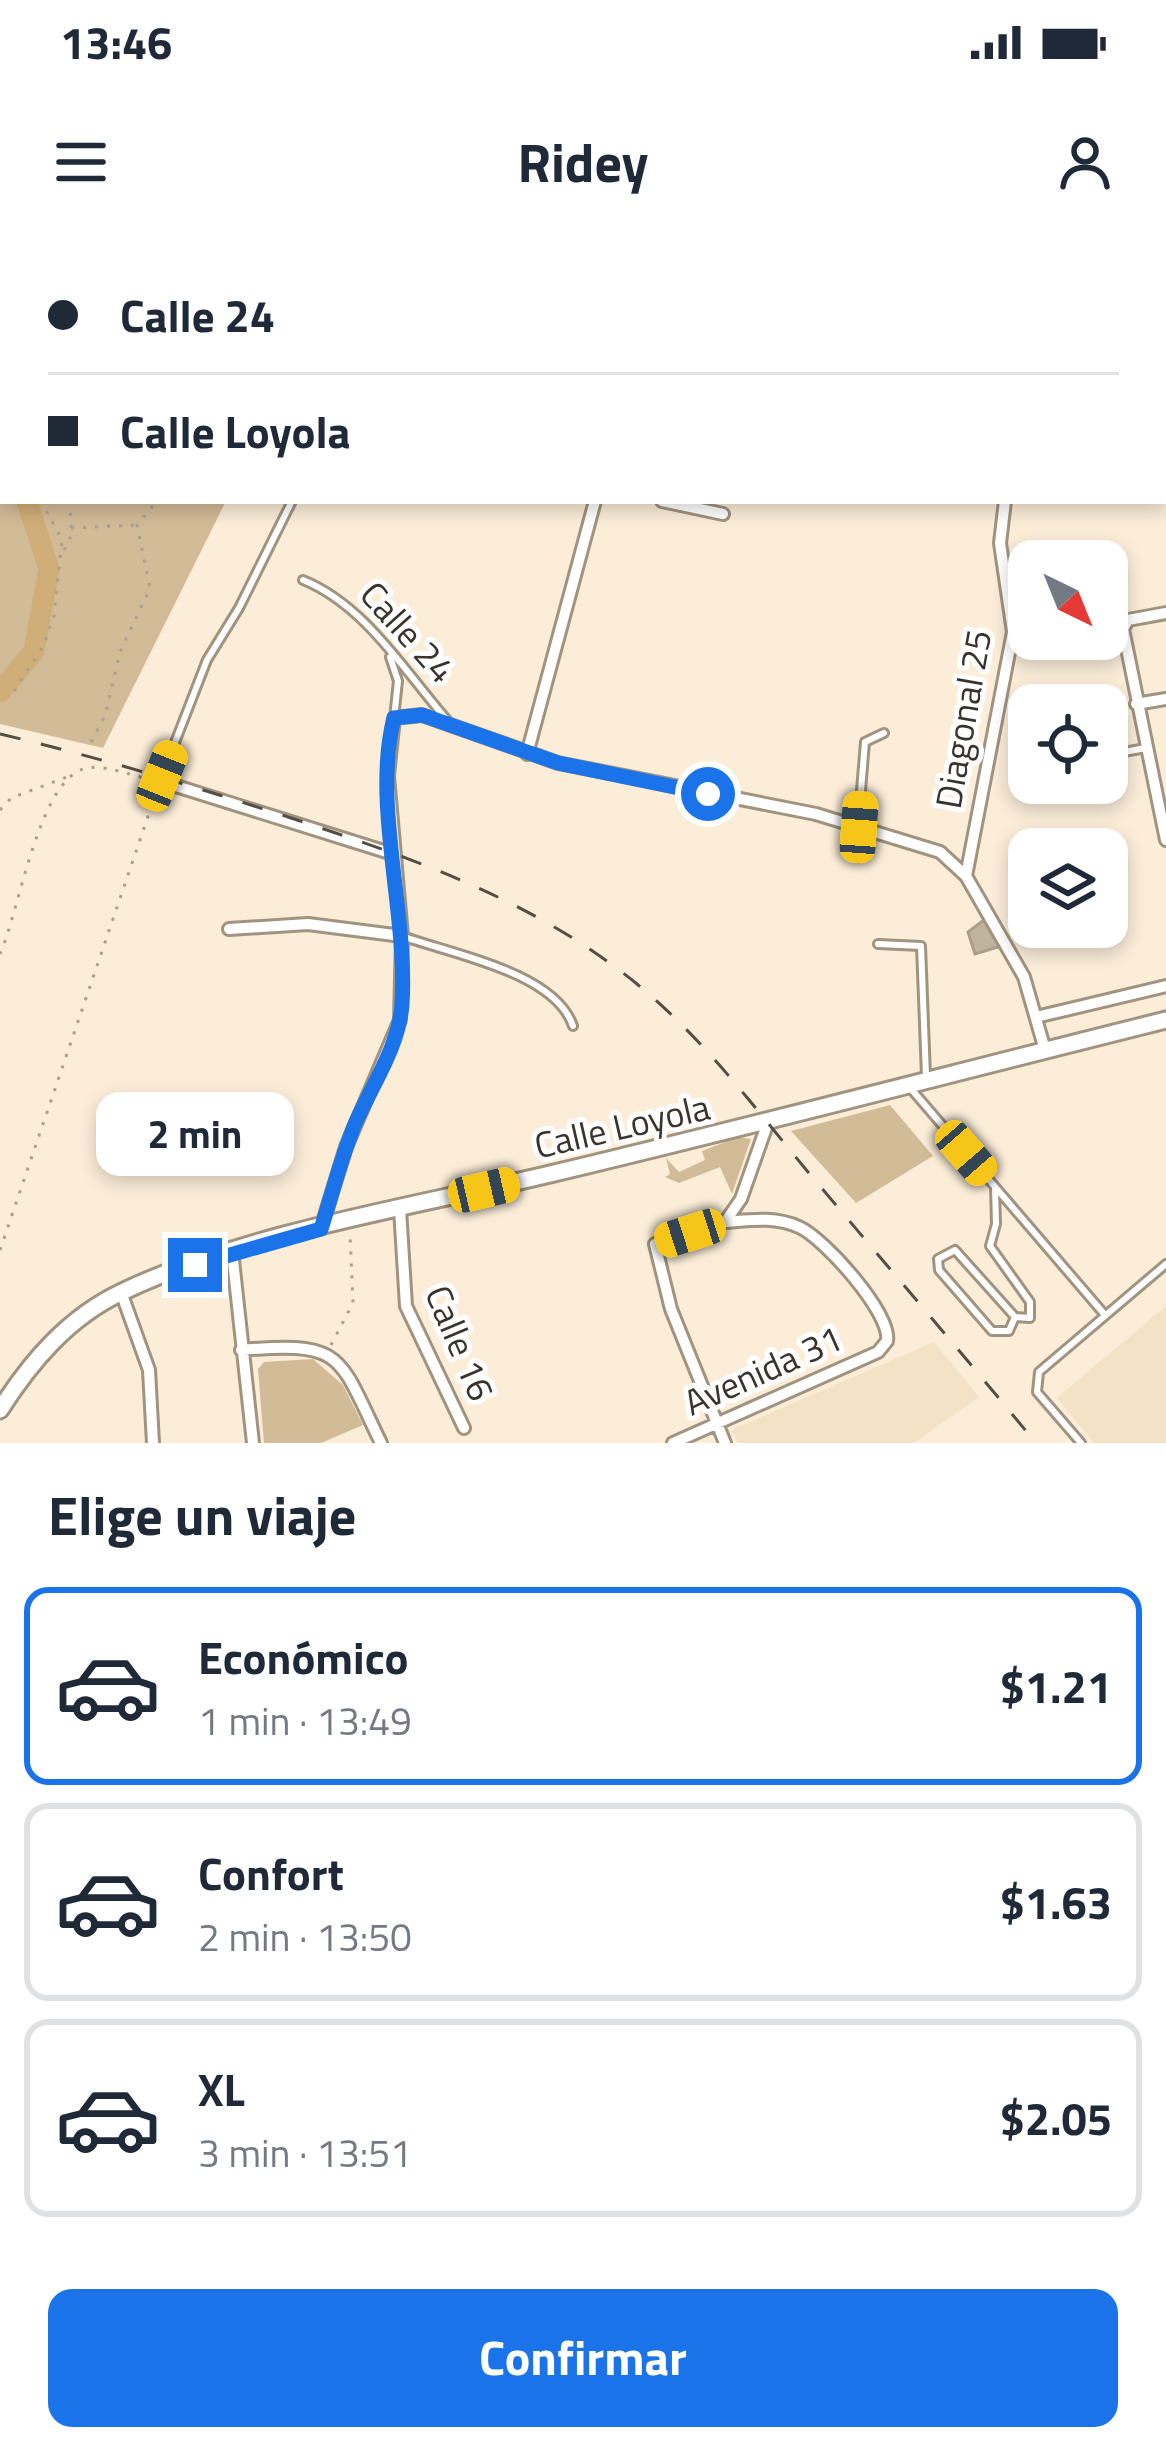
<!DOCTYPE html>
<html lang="es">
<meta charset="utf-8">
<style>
body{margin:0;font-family:"Titillium Web",sans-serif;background:#f6f6f7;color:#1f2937;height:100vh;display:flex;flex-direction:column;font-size:45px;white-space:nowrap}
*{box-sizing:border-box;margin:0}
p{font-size:39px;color:#747a83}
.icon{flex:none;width:66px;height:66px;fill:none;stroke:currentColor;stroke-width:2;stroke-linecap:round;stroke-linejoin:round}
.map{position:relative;height:1203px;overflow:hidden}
.side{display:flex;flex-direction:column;background:#fff;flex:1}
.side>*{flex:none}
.guide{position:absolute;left:0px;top:0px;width:1167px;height:264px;box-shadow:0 6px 18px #0003;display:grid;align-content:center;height:264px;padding:0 48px;background:#fff}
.needle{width:78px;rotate:137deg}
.tools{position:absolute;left:1008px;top:300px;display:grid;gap:24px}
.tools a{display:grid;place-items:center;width:120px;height:120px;border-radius:24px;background:#fff;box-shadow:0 6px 18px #0003;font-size:60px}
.end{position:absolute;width:54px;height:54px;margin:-27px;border:15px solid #1a73e8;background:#fff;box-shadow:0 0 0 6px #fff}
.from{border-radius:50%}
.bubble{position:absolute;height:84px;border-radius:24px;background:#fff;box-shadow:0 6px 18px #0003;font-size:39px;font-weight:700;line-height:84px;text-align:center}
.car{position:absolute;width:36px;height:72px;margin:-36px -18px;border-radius:15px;box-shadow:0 0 9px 3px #0007;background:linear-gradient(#f5c518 24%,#345 0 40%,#f5c518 0 76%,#345 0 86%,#f5c518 0)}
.guide b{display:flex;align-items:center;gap:42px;height:114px;font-size:45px}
.guide b+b{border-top:3px solid #e0e1e3}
.guide i{width:30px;height:30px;background:#1f2937}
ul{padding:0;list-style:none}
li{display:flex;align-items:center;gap:36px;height:198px;margin:0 24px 18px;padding:0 24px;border:6px solid #e0e1e3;border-radius:24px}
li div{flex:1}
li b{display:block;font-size:45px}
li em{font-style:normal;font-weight:700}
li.active{border-color:#1a73e8}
li>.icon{width:108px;height:108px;stroke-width:1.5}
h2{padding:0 48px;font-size:54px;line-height:144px}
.primary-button{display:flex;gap:24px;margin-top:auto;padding:24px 48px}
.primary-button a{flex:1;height:138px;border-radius:24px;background:#1a73e8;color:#fff;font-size:48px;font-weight:700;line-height:138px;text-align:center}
.status{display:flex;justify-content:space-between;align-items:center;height:84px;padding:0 60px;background:#fff;direction:ltr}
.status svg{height:33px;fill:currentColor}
header{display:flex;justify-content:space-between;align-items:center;height:156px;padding:0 48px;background:#fff;font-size:54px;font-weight:700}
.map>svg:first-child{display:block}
.built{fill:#f4e2c6}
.green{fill:#d2bb97}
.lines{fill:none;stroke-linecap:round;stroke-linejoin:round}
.river{stroke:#d0ae77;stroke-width:21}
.building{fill:#c1b49f;stroke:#ab9e8a;stroke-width:3}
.lane-casing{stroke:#a0937f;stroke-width:12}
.street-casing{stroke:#a0937f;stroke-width:16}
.secondary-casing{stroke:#a0937f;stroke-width:21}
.path{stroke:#aa9f90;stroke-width:3;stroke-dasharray:3 9;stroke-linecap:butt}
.lane{stroke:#fff;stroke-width:6}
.street{stroke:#fff;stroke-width:10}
.secondary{stroke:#fff;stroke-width:15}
.rail{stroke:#554e44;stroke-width:3;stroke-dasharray:21 21;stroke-linecap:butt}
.route{stroke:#1a73e8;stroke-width:15}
.labels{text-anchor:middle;stroke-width:10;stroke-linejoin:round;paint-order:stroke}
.street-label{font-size:36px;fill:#39332b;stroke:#fff}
</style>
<div class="status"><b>13:46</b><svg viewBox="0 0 49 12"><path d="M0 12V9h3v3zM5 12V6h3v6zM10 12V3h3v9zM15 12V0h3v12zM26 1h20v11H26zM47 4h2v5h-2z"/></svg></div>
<header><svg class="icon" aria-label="menu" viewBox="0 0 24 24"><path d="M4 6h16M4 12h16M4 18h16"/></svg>Ridey<svg class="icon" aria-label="person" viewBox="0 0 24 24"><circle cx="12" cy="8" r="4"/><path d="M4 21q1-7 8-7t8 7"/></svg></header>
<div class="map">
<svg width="1166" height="1203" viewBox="0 0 1166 1203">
<rect width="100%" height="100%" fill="#fbedd8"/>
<path class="built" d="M1166 1066V1203H1094L1057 1158Z
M934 1102 979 1157 914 1203H738L731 1190Z"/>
<path class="green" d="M0 0H357L3 3V261H226L103 508 0 484Z
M890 865 933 916 856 963 791 891Z
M738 897 751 899 732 954 720 927 679 943 665 937 670 934 666 918 679 932 705 920 702 911Z
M313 1119 343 1145 363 1185 321 1203H264L258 1129 264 1122Z"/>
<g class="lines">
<path class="river" d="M107 3 108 0
M0 452 34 411 49 329 27 261"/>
</g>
<path class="building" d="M985 679 1005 705 975 714 968 692Z"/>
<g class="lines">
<defs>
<path id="lane" d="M398 3 399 0
M303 340C365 365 405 432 448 481
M390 417 398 441 394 478
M1107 515 1146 508
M162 536 207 420 239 368 292 261
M858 587 865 502 884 493
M402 696C451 714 555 732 573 786
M878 704 921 706 926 836
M912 850 1105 1075
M995 947 996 984 990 1006 1030 1062V1078L1015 1077 955 1010 938 1019 939 1030 992 1091H1009L1015 1077
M1081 1203 1037 1152 1039 1132 1166 1024"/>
<path id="street" d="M647 3V0
M891 3 892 0
M1061 3 1062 0
M1135 3V0
M1164 78 1166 77
M1164 234H1166
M662 261 723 274
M1166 373 1128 380 1123 389 1166 600
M1136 464 1166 459
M527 514 595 261
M162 536 160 541 393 614
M966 636 1013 392 1000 303 1005 261
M229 689 308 684 402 696
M1036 777 1166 746
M400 969 406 1066 464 1188
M322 985 346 907 400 780 402 696 388 536 394 478 422 475 558 523 816 574 940 612 966 636 1024 737 1045 810
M232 1011 253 1203
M121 1052 149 1130 153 1203
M241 1110C345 1101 338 1115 381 1203
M673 1203 878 1112 887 1101C892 1074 824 998 799 987 774 976 751 980 725 982L741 959 768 882
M725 1203 671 1069 655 1004 725 982"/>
<path id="secondary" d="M863 0 870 3
M1164 156 1166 157
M0 1170C31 1121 69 1077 122 1052 245 993 416 966 550 934 756 885 961 831 1166 780"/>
</defs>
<use href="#lane" class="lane-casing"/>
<use href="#street" class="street-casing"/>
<use href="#secondary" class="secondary-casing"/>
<path class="path" d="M11 3 12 0
M256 3 257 0
M0 50 3 54
M0 92 3 73
M71 288 136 285
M64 310 72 294 69 261
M14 451 44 405 54 376 62 300 41 261
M91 502 105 476 120 412 150 348 137 285 157 261
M0 570 11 558 67 537
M0 714C19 672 38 544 83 529 101 523 130 535 148 539
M0 1010 157 550
M331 1105 353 1063 350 994"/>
<use href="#lane" class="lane"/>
<use href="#street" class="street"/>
<use href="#secondary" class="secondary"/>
<path class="rail" d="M0 494C98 517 193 546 288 577 412 618 534 660 637 744 703 798 754 867 808 932 884 1022 961 1112 1036 1203"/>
</g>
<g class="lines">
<path class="route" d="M195 1025 321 989C332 954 341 918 355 884 372 845 399 807 402 764 408 674 372 563 394 478L422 475 558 523 708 554"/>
</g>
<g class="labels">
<g class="street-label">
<text transform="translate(408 392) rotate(48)" y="13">Calle 24</text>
<text transform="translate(963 479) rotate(-80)" y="13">Diagonal 25</text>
<text transform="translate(622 886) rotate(-13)" y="13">Calle Loyola</text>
<text transform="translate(460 1103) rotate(67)" y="13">Calle 16</text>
<text transform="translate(763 1130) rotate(-24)" y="13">Avenida 31</text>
</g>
</g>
</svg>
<div class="tools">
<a><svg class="needle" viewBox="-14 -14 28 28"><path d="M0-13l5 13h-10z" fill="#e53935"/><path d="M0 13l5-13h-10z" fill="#747a83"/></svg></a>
<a><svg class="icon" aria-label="locate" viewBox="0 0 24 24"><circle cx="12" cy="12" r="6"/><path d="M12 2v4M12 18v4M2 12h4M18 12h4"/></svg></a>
<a><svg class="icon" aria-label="layers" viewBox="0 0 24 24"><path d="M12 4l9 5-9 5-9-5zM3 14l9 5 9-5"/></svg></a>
</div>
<i class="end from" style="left:708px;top:554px"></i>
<i class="end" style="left:195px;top:1025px"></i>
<div class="bubble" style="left:96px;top:852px;width:198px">2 min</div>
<i class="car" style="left:162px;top:536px;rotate:22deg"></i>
<i class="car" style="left:859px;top:587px;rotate:4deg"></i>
<i class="car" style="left:966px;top:913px;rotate:139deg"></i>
<i class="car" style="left:484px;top:950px;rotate:77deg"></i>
<i class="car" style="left:690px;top:993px;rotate:252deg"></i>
<div class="guide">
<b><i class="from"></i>Calle 24</b>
<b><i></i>Calle Loyola</b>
</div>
</div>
<section class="side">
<h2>Elige un viaje</h2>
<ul>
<li class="active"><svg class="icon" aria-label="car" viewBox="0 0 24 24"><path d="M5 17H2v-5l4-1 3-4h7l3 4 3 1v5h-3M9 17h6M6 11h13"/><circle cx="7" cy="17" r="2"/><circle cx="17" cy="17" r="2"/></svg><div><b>Económico</b><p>1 min · 13:49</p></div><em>$1.21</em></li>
<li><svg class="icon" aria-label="car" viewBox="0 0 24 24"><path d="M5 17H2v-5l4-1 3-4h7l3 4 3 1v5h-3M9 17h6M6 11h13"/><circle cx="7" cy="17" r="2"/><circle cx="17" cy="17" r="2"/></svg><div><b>Confort</b><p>2 min · 13:50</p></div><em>$1.63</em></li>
<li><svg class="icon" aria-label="car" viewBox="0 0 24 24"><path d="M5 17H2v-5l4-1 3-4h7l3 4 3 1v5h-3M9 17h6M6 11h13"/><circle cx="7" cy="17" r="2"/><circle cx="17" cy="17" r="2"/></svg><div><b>XL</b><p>3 min · 13:51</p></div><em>$2.05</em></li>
</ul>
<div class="primary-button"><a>Confirmar</a></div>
</section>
